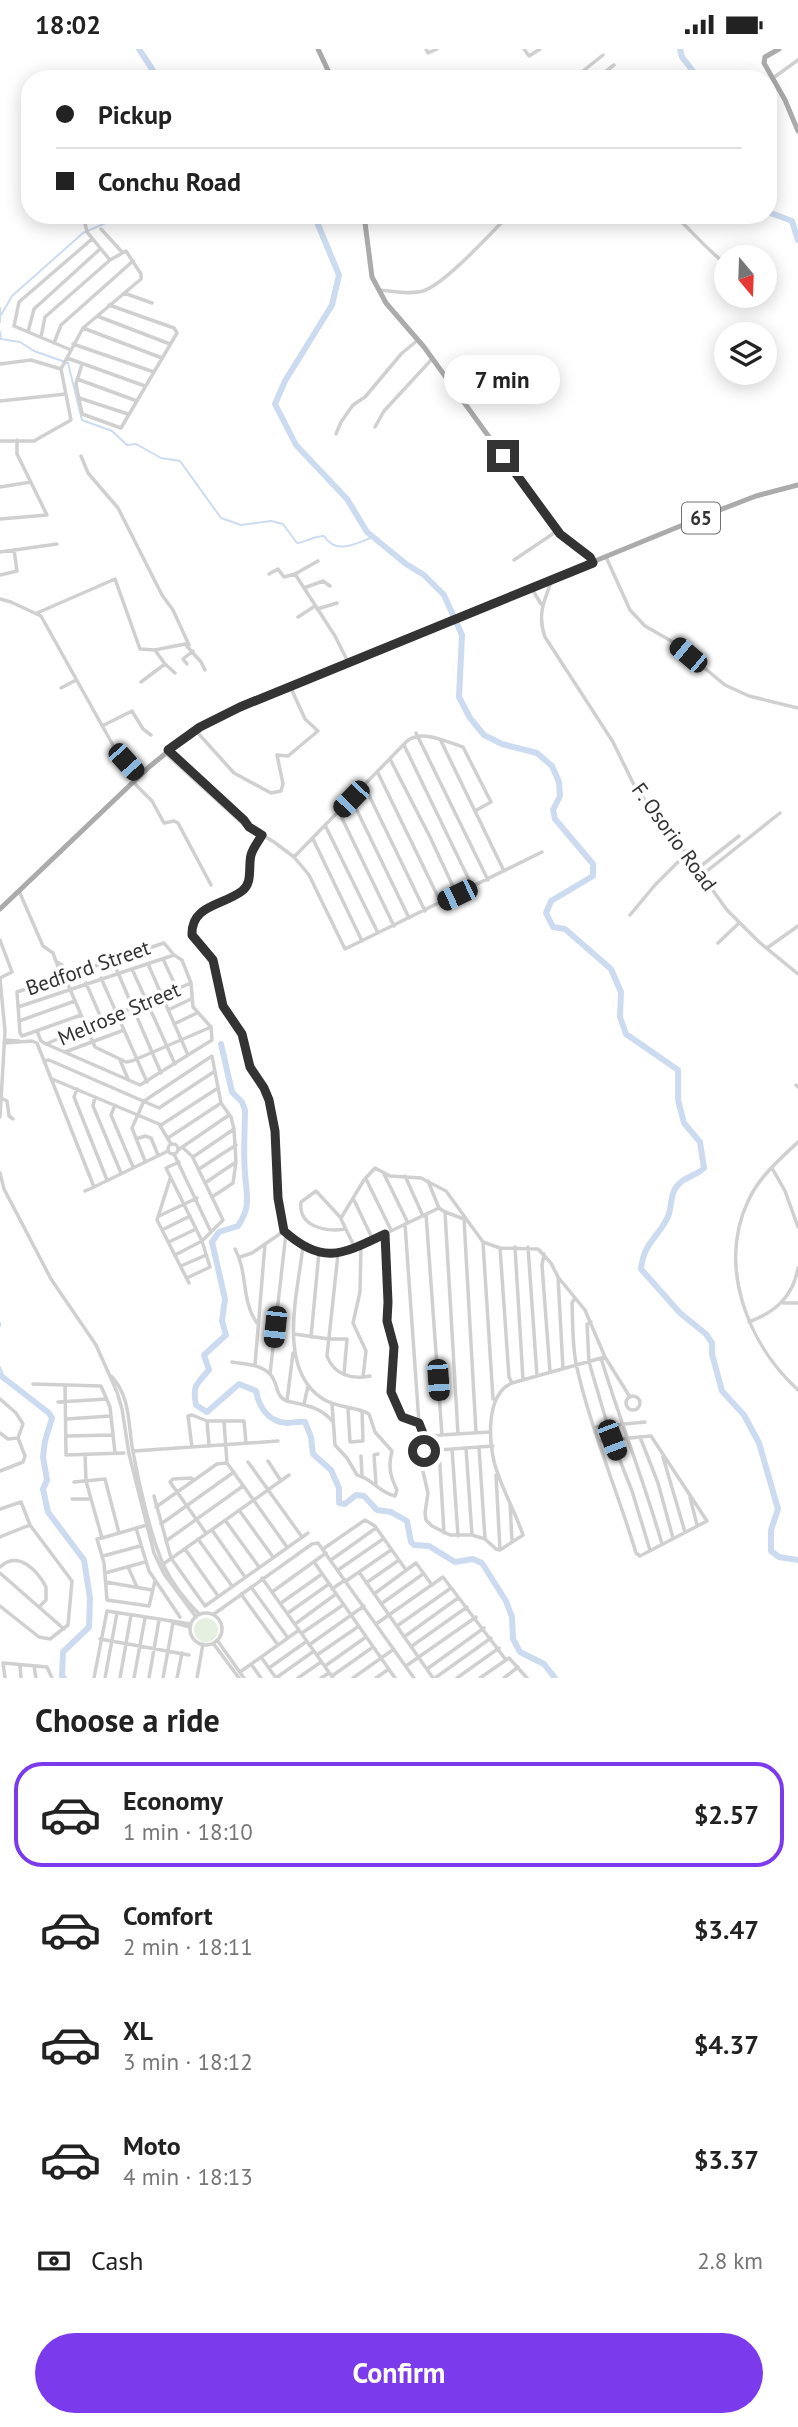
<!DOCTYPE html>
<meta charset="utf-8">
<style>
body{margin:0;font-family:"PT Sans",sans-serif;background:#f2f2f2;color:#222;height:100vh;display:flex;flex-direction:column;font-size:26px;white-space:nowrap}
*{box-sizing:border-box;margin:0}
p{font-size:23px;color:#767676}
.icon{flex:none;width:38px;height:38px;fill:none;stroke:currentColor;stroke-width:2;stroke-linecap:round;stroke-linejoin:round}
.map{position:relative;height:1629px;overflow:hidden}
.sheet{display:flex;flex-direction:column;background:#fff;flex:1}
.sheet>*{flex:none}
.hud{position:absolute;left:21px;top:21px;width:756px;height:154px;border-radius:28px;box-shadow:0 4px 18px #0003;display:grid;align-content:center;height:154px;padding:0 35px;background:#fff}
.needle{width:46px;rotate:161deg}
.buttons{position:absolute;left:714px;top:196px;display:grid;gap:14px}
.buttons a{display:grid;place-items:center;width:63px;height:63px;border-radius:50%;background:#fff;box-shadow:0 4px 18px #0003;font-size:35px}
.end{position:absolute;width:32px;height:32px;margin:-16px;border:9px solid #333;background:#fff;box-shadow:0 0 0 4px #fff}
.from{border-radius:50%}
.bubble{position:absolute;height:49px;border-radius:24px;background:#fff;box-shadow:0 4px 18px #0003;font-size:23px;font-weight:700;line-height:49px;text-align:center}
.car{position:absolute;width:21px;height:42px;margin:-21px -10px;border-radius:9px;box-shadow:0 0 5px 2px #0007;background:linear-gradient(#222 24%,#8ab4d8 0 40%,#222 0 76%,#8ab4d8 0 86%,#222 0)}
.hud b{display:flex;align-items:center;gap:24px;height:66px;font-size:26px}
.hud b+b{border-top:2px solid #e0e0e0}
.hud i{width:18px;height:18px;background:#222}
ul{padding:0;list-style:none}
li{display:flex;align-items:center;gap:21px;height:105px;margin:0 14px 10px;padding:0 21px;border:4px solid transparent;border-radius:28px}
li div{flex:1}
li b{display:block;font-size:26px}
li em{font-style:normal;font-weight:700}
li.active{border-color:#7c3aed}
li>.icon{width:63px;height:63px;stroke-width:1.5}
h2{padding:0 35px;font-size:32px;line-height:84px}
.pay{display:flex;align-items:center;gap:18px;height:77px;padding:0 35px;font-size:26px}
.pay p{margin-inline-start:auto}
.button{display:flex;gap:14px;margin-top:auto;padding:14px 35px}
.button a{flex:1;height:80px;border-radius:42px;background:#7c3aed;color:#fff;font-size:28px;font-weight:700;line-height:80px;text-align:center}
.status{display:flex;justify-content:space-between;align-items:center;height:49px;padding:0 35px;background:#fff;direction:ltr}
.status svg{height:19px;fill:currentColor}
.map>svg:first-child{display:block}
.green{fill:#e6f0e1}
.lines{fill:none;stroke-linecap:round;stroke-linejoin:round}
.stream{stroke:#cddbf0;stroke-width:2}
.river{stroke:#cddbf0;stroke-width:6}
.minor{stroke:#d0d0d0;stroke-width:3.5}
.major{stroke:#ababab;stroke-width:5}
.route{stroke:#333;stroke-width:9}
.labels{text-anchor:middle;stroke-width:7;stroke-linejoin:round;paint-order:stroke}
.shield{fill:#fff;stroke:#707070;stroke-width:2}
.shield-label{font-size:19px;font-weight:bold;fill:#333}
.street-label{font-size:21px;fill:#333;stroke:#fff}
</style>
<div class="status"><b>18:02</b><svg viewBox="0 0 49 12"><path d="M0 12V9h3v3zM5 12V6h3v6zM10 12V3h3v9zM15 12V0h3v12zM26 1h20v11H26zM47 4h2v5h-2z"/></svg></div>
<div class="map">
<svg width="798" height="1629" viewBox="0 0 798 1629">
<rect width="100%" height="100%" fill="#fff"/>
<path class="green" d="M194 1581a12 12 0 1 1 24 0a12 12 0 1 1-24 0Z"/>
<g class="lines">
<path class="stream" d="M0 259V273
M1 266 12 247 83 184 108 173
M0 283 1 290 20 293 34 302 68 314 82 371 112 382 127 396 136 395 161 409 180 412 221 469 241 476 271 472 283 475 297 494C307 493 313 487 324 487 336 506 355 495 373 488
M0 1274V1277
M0 1318 3 1326"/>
<path class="river" d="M139 0 154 23 163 30
M680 0 682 8 699 30
M768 163 792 172 798 191
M314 166 339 226 332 256 285 332 275 355 296 396 347 450 367 483 406 515 424 526 444 546 462 586 459 648 470 669 484 686 502 695 537 704 552 717 559 733 560 747 553 761 555 770 593 815V827L551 852 546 864 553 878 565 880 611 920 621 943 620 968 626 985 678 1021V1051L684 1074 700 1093 704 1119C696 1127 687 1127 680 1134 670 1142 672 1155 669 1165 661 1187 644 1191 641 1220L680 1264 706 1285 712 1294V1305L722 1342 744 1366 759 1394 778 1460 771 1481V1502L779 1508 798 1511
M221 995 232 1043 242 1053 245 1061C245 1082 243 1103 245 1123 246 1146 252 1156 238 1177L219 1183 212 1193 225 1250 222 1272 226 1286 204 1306 209 1321C197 1335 192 1336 196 1356L207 1363 239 1335 256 1342C259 1358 268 1373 287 1374 293 1374 298 1372 305 1373L311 1388 313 1405 331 1421 339 1439V1454L345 1455 356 1446 364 1447 377 1461 391 1463 407 1472 411 1493 414 1496 429 1497 455 1513 473 1510 482 1514 506 1552 512 1568 513 1590 520 1603 544 1615 555 1629
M0 1326 49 1364 52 1369 45 1392 43 1408 47 1431 43 1440 48 1463 84 1511 90 1549 89 1578 63 1603 62 1627 64 1629"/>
<path class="minor" d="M426 0 428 4 437 0
M524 0 529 7 540 0
M773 29 798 11
M573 30 603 6
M596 30 614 16
M83 166 87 183 110 211
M674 166C692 182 707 201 726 215
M84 170 95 168
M101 180 122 203
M379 241C393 242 410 246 423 242 445 235 491 184 509 166
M124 244 152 254
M97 267 170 295
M83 279 162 309
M28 283 34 260 100 200
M54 294 61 276 133 212
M73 295 154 323
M71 301 14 277 19 253 92 190
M67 309 145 337
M0 315 31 311 61 320 83 279 141 230V225L126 202 110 211 45 268 41 288
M82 315 76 335 82 365 121 379 177 284 174 279 109 256
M77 330 137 352
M79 349 128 365
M0 352 66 345
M375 378 384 362 432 310
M336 385 341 373 353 356 365 348 402 304 418 291
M0 392H34L71 371 61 320
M81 407 88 424 118 459 162 546 173 561 189 596
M0 438 31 433
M0 470 47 466 17 405V391
M0 503 57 495
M606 508 630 561 645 577 673 593 725 636 749 647 798 659
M514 511 557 482
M269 525 278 520 284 528 295 525 335 587 348 613
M295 525 318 512
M0 526 17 522 14 501
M552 531C544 551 537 567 545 588L613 693 636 740 667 778 727 861 759 893 798 925
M304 539 323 532 330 537
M532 540 541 555
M0 550 11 553 41 567 114 698 139 727
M317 560 337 554
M37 564 115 530 140 600 155 601 185 595 201 613 205 621
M298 568 315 557
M165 615 175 624
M187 615 183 610 193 602
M141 633 165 615 155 601
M61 639 76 631
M102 677 132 662 143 680 151 686
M197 683 234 724 271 744 281 742 283 735 277 706 288 707 318 682 305 670 290 637
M416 684 488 831
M441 692 504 822
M404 696 473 839
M170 702 244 771 247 776
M166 705 242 774 274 793 294 808 309 826 345 900 542 803
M390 710 430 788 457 846
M378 724 441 854
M133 733 152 752 164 774 174 772 178 774 211 836
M364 736 425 862
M351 749 409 869
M339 763 394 877
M325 776 378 884
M262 786C258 792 253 799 251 806 249 818 253 833 242 842 223 857 193 853 192 884L213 911 223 957 241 984 250 1018 264 1039 269 1051 275 1082 278 1149 284 1182C304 1199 326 1209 351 1201L439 1159 445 1163 464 1170 476 1383
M313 790 362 892
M294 808 407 692C423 680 446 693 463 698L491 753 475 762
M697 820 739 787
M702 826 780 764
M19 842 43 897 53 904 61 926
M630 866 655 836 687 804
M0 891 12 923 0 929
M718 894 739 874
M767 899 798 877
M112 910 161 1024
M163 910 177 940
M57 913 62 916 66 931 95 998 126 1013 132 1012 211 978
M148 915 188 1006
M132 920 175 1015
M101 929 147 1033
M0 930 5 982 0 1068
M86 934 102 971
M18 958 174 906
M168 961 191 950
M81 966 22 987 20 984 17 943 164 894 174 906 182 911 191 934 193 958 211 978
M19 972 75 952
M174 975 197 964
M37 982 41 992 46 995 140 1036 212 991 211 978
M5 991 19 992
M4 994 32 992 37 994 94 1138 168 1102
M46 995 191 934
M65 1003 124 981
M120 1011 128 1030
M44 1012 49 1011 159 1059 215 1022
M52 1030 159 1075 171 1095
M796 1036 798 1038
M77 1040 74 1048 107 1131
M95 1048 93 1057 121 1124
M1 1049 7 1052 9 1067 13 1070
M115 1056 111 1066 133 1118
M161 1076 218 1039
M168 1089 221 1054
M136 1090 145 1087 151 1089 158 1106
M798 1093C780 1110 760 1127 749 1150 717 1216 747 1294 798 1341
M168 1100a5 5 0 1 1 10 0a5 5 0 1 1-10 0Z
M182 1098 192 1107 223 1171 202 1192 210 1218 187 1229
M178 1101 229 1066
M174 1105 211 1183
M193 1108 234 1080
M145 1112 132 1079 144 1052 212 1007 221 1054 231 1068 234 1080 236 1113 233 1134 212 1148
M772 1119 785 1142 798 1178
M199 1120 236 1096
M0 1124 4 1140 51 1230 96 1296 117 1343 122 1360 129 1405 154 1504 164 1525 196 1568
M384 1125 408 1174
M405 1127 423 1167
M170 1130 157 1171 189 1234
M366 1130 391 1181
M428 1132 439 1159
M205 1134 236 1113
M85 1142 94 1138
M353 1149 373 1191
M445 1163 458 1385
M426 1165 442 1386
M159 1167 197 1149
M341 1170 355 1199
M405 1175 419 1374
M345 1180C326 1183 298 1178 301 1153L316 1142 341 1169 364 1131 375 1119 390 1127 421 1129 446 1142 483 1193 500 1199 538 1200 551 1214 558 1228 585 1261 605 1308 630 1348
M162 1181 190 1167
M385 1185 388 1253 387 1273 394 1298 391 1343 402 1368 419 1374 424 1387 489 1383
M169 1193 196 1180
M483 1194 493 1350
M361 1196 360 1243 353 1274 366 1302 363 1328
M303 1197C298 1243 276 1320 323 1350 339 1360 356 1357 369 1365L375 1383 392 1402C388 1417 390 1427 397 1441L395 1447C379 1444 372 1429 357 1426L347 1409 335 1396 332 1355
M515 1198 523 1331
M528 1198 537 1327
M500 1199 509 1328 512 1334
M235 1200C248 1223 241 1252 257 1274
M338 1205 327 1307C334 1326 352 1331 370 1327
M544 1205 542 1216 550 1323
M175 1206 202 1192 166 1119 179 1113
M240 1208 252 1204 284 1182
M181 1217 206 1206
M558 1228 563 1320
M575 1249 572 1254C573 1275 572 1298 577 1319 591 1381 618 1443 636 1504L640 1507 707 1472 651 1387 599 1392
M783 1254H798
M591 1273 587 1275 589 1313 612 1391 632 1442 650 1501
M749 1273C775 1263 793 1248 798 1219
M294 1285 329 1290H347L344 1325
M311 1288 319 1203
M293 1304 287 1352C306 1356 321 1358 333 1373
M601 1309C620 1372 644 1432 662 1495
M232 1313C245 1315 260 1315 270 1325 279 1334 274 1347 287 1352
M255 1316 265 1195
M270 1325 286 1184
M111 1327C131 1347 128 1377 133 1403 139 1435 151 1489 164 1517 172 1534 186 1552 199 1565
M33 1335 101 1337 110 1358 115 1404
M65 1336 66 1406 124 1404
M626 1354a7 7 0 1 1 14 0a7 7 0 1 1-14 0Z
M0 1350 16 1364 23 1375 18 1389 8 1390 0 1384
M58 1353 107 1350
M304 1355 308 1337
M348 1360 350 1393 363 1392 362 1362
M66 1370 111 1367
M207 1372 209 1397
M224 1373 227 1414
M595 1378 645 1373
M67 1387 113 1386
M424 1387V1402L421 1414 428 1444 425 1464 426 1471 432 1477 450 1486H472L485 1490 496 1500 500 1501 523 1486C516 1465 505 1446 498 1425 488 1400 484 1346 512 1334L605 1308
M640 1388 658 1434 673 1489
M192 1398 188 1367 192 1366 207 1372H244L246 1394
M479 1398 485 1490
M466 1399 472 1486
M452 1400 458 1487
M439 1401 444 1484
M134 1402 278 1392
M425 1402 493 1397
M85 1405 86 1432 102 1489 97 1490 104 1514 107 1551 149 1557 155 1532
M361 1407 362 1427
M663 1408 685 1483
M268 1412 281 1432
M248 1413 302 1488
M0 1422 23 1413 25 1407 18 1389
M496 1426 500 1501
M194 1431 191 1429 173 1430 170 1433 206 1484
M74 1433 105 1430 119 1484
M376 1435 374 1406 378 1405
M154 1447 171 1509 205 1557 308 1484
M690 1448 697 1476
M72 1450H91
M510 1454 512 1492
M156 1458 217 1415 227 1414 287 1498
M0 1460 21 1453 30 1476 72 1532 68 1576 50 1590 39 1588 0 1557
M239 1461 273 1508
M225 1471 259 1518
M161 1475 234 1423
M136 1479 149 1522 180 1568
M212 1481 245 1528
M0 1488 30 1476
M102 1489 147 1476
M198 1490 232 1537
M166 1492 243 1437
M185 1500 218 1547
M323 1500 365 1471 375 1477 406 1521
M103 1507 140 1497
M331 1511 376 1479
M314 1513 395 1629
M162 1516 289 1426
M0 1518C18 1501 37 1521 46 1538V1551L40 1557
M128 1518 137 1538
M338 1521 383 1490
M359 1523 433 1629
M0 1524 64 1580
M105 1524 145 1513
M262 1529 333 1629
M346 1532 391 1501
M106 1533 152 1541
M366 1534 399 1511
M251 1538 288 1589
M332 1540 345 1531
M272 1543 326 1504
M241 1545 278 1596
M374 1545 416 1514 432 1536
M281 1554 322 1525
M381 1555 423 1525
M288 1564 329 1535
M190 1580a16 16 0 1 1 32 0a16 16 0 1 1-32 0Z
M214 1565 312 1495 318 1494 414 1629
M175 1574 190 1578
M295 1575 336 1545
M376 1575 443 1528 506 1611
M397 1577 451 1539
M302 1584 343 1556
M404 1588 458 1549
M100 1590 189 1606
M217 1591 244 1629
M213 1594 239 1629
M309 1596 364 1557
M412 1597 467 1558
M317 1606 359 1577
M261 1608 276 1629
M251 1615 261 1629
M20 1617 21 1629
M34 1617 36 1629
M325 1617 366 1588
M406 1617 476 1568
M269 1619 307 1592
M427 1620 484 1579
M240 1623 299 1581
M332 1627 373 1598
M5 1629 3 1614 47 1618 52 1629
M94 1629 107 1562 191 1575
M105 1629 117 1564
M120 1629 131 1566
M134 1629 145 1569
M149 1629 159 1571
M163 1629 173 1574
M177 1629 182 1604
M197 1629 203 1595
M276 1629 314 1602
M298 1629 321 1613
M321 1629 329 1624
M353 1629 394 1600
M376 1629 389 1620
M435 1629 491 1589
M457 1629 499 1599
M480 1629 509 1609 527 1629
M504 1629 518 1618"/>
<path class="major" d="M318 0 332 30
M779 0 765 8 764 14 785 51 798 82
M364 166 372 228 386 254 424 298 557 482 590 508 593 514
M0 860 149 718 182 691 212 672 290 637 717 462 756 447 798 436"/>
</g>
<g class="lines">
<path class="route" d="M424 1402V1387L419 1374 402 1368 391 1343 394 1298 387 1272 388 1253 385 1185C343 1205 323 1217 284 1182L278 1149 275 1082 269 1051 264 1039 250 1018 242 985 223 957 213 911 192 886C191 856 222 857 242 842 253 834 248 818 251 806 253 799 258 793 262 786L249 778 244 771 168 701 200 678 240 658 593 514 590 508 560 485 503 407"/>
</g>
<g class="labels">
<rect class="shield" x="682" y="453.5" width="38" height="31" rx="5"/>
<g class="shield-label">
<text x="701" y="476">65</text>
</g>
<g class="street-label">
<text transform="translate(674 788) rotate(54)" y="7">F. Osorio Road</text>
<text transform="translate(88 919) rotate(-19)" y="7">Bedford Street</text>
<text transform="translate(119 965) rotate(-23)" y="7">Melrose Street</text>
</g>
</g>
</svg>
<div class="buttons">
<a><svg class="needle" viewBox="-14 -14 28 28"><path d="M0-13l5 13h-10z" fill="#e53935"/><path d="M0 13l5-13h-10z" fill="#767676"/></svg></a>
<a><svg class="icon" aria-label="layers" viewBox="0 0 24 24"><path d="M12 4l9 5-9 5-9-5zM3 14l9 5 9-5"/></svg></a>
</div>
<i class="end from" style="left:424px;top:1402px"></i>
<i class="end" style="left:503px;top:407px"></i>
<div class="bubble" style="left:444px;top:306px;width:116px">7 min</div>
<i class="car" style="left:688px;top:606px;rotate:310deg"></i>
<i class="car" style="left:126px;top:713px;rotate:138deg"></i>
<i class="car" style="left:351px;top:750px;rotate:224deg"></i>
<i class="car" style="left:457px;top:846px;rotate:244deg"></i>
<i class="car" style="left:275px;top:1278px;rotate:186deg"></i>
<i class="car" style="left:438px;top:1331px;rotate:176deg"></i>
<i class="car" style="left:612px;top:1391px;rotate:159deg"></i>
<div class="hud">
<b><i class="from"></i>Pickup</b>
<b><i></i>Conchu Road</b>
</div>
</div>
<section class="sheet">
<h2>Choose a ride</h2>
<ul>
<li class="active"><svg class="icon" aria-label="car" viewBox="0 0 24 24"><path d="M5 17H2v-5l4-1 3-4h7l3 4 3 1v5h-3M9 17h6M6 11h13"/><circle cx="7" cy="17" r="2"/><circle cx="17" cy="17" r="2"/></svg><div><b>Economy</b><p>1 min · 18:10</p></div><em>$2.57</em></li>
<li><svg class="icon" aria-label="car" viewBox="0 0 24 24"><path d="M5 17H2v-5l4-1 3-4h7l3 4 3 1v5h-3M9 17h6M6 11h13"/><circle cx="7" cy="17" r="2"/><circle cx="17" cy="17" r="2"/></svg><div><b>Comfort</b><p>2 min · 18:11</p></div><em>$3.47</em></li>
<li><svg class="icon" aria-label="car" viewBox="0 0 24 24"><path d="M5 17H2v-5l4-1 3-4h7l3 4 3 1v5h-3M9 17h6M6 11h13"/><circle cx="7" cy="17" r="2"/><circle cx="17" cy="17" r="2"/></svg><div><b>XL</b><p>3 min · 18:12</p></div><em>$4.37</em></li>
<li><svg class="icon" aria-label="car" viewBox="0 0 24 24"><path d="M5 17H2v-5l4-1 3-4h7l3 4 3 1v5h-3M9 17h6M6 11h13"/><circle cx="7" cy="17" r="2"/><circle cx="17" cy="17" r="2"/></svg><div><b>Moto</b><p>4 min · 18:13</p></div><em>$3.37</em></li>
</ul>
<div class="pay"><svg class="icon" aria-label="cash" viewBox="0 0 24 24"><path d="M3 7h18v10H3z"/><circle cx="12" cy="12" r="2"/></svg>Cash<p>2.8 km</p></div>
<div class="button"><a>Confirm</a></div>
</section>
